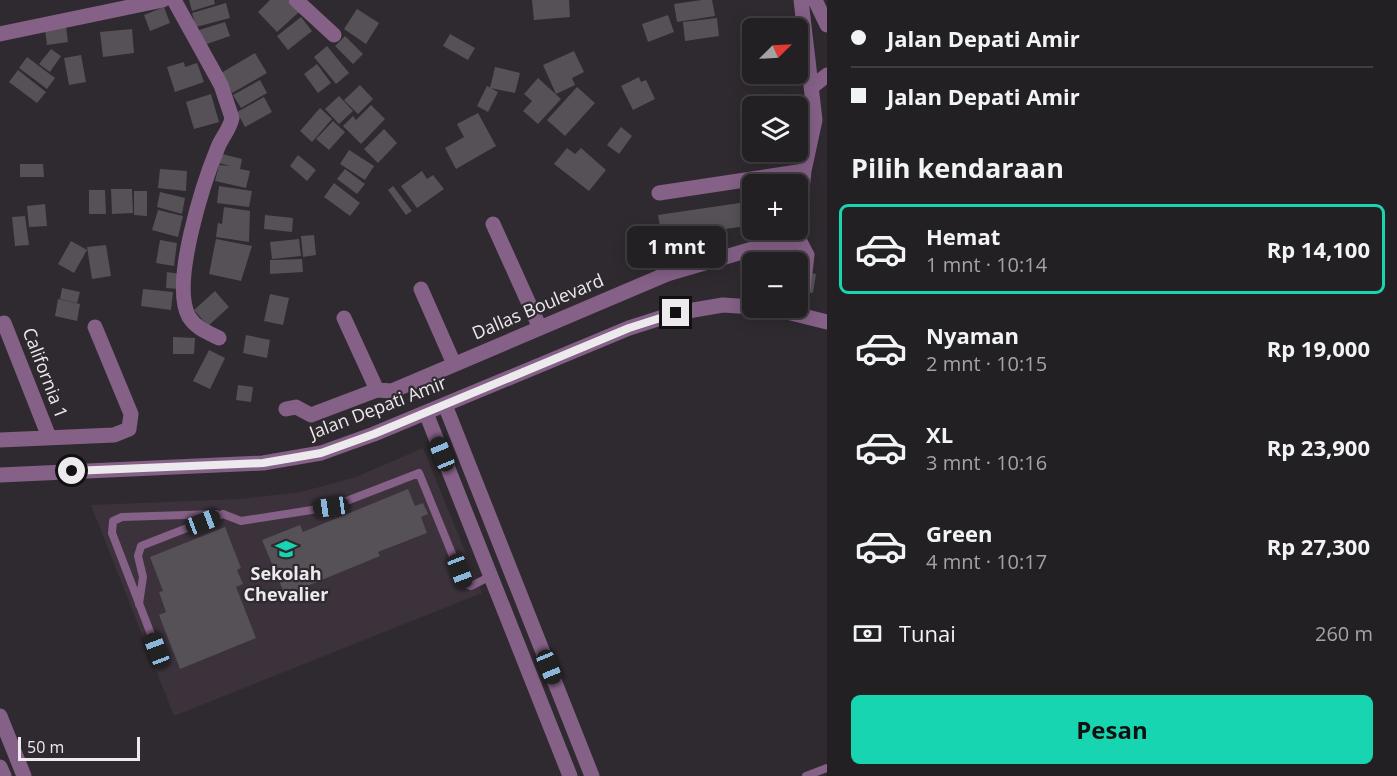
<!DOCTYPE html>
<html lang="id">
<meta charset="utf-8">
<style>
body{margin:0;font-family:"Open Sans",sans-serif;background:#2b282b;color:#f1f3f6;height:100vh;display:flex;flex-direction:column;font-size:22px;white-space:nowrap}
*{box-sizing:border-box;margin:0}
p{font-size:20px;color:#a3a3a6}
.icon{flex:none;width:33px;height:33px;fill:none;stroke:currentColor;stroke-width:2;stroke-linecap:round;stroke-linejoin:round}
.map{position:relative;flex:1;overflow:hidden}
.details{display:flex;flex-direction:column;background:#232023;width:570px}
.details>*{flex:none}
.hud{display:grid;align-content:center;height:132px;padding:0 24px;background:#232023}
.needle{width:39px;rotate:66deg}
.tools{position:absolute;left:742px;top:18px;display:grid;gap:12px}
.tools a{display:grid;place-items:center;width:66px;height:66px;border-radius:9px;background:#232023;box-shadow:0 3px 15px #0003,0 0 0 2px #403e41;font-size:30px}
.scale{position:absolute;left:18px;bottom:15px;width:122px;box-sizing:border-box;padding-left:6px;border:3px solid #edeaed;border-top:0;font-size:16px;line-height:21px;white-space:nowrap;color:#edeaed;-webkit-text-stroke:4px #2f2a2f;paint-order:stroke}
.end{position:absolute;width:27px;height:27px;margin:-14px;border:8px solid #edeaed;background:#111;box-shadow:0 0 0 3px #111}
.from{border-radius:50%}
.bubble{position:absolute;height:42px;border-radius:9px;background:#232023;box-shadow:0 3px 15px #0003,0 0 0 2px #403e41;font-size:20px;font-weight:700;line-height:42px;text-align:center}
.car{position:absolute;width:18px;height:36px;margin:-18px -9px;border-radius:8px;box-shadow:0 0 4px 2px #0007;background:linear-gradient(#222 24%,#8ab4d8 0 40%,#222 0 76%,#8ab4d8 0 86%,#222 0)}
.hud b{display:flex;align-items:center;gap:21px;height:57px;font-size:22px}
.hud b+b{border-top:2px solid #403e41}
.hud i{width:15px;height:15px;background:#f1f3f6}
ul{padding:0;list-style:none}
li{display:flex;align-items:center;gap:18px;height:90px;margin:0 12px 9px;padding:0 12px;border:3px solid transparent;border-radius:9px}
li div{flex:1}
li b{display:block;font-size:22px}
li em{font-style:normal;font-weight:700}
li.active{border-color:#18d5b2}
li>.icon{width:54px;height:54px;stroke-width:1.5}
h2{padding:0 24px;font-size:27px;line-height:72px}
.pay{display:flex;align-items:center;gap:15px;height:66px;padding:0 24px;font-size:22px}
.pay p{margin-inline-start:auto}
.cta{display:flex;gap:12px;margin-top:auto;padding:12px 24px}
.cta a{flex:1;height:69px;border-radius:9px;background:#18d5b2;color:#111;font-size:24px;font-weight:700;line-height:69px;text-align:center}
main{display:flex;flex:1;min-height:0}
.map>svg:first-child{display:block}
.built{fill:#3b323b}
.building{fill:#565156}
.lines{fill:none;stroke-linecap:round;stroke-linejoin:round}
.service{stroke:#856087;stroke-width:8}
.minor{stroke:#856087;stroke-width:15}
.route{stroke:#edeaed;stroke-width:8}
.labels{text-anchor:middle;stroke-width:4.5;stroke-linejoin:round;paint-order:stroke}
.street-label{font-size:18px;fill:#edeaed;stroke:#2f2a2f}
.poi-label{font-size:18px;font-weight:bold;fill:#edeaed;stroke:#2f2a2f}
</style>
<main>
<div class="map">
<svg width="827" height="776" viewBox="0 0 827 776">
<rect width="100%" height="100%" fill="#2f2a2f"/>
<path class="built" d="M423 448 482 593 174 716 91 505 239 499 301 492 356 477Z"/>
<path class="building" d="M189 0H214L215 4 192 11Z
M270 0H288L299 12 277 32 258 12Z
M532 0H569L570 17 534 20Z
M702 0H712L715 16 677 22 674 4Z
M226 3 230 18 196 27 192 13Z
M164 7 170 23 150 31 144 15Z
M357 9 379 23 366 44 344 29Z
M668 15 674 32 648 42 642 24Z
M301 17 312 31 288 50 277 36Z
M717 18 719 36 685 41 683 22Z
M225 22 230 36 204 45 199 30Z
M66 27 68 42 47 45 45 30Z
M132 29 134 53 103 57 100 32Z
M450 34 475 48 468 60 443 46Z
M345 36 363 54 353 64 335 46Z
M327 46 349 73 336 84 314 57Z
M51 49 61 56 50 72 39 64Z
M574 51 584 72 572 78 575 85 556 94 543 65Z
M255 53 267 73 232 93 221 73Z
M81 55 86 82 69 85 64 58Z
M27 57 55 78 47 89 19 68Z
M184 62 185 67 197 63 204 82 175 92 167 67Z
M317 64 331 83 318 93 304 74Z
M495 67 520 73 515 93 490 88Z
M18 70 46 92 37 103 9 82Z
M639 77 641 82 646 80 655 99 633 110 621 86Z
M538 78 561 99 538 124 523 111 532 101 524 94Z
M260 80 267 93 241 108 233 95Z
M360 85 373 99 358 114 344 100Z
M487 86 498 92 488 112 477 106Z
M577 87 595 103 565 136 547 120Z
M211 94 219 122 194 129 186 102Z
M339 96 353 111 339 124 325 109Z
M264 97 272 112 245 127 237 112Z
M371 105 385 119 361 144 343 126 353 116 356 120Z
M320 108 332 119 312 142 300 131Z
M478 113 496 146 456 169 445 148 464 137 457 124Z
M333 121 345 132 329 150 316 139Z
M621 127 632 136 619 154 607 145Z
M384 129 397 143 378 163 364 149Z
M567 148 575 154 581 148 606 170 589 191 554 164Z
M349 150 374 166 365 180 340 164Z
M222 154 242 159 240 169 250 171 246 188 215 181 219 165 230 166 219 163Z
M298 155 316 170 307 181 290 166Z
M20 164H43L44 177H20Z
M160 169 187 171 186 191 158 188Z
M345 169 365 184 357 194 337 179Z
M422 171 427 179 433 175 444 189 417 208 401 186Z
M334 183 360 203 350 216 324 197Z
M219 186 252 191 249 207 217 203Z
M393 186 412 211 406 215 388 190Z
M111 189H132L133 213 112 214Z
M89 190H105L106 214H89Z
M134 191H147V216L134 215Z
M160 192 185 198 182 214 157 207Z
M753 201V225L662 238 658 215Z
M45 204 47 226 29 227 27 206Z
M224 207 250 211 249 242 216 237 218 223 222 224Z
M158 210 183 216 178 237 152 230Z
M265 215 293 218 292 232 264 229Z
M25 216 29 245 15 246 12 217Z
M314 235 316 255 303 257 301 236Z
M216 239 252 246 241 281 209 274Z
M299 239 301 256 272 259 270 242Z
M160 240 177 243 174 266 156 263Z
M71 241 87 250 74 273 58 264Z
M106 245 111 276 92 279 87 247Z
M302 259 303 272 270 274V260Z
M798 271 816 274 813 293 798 290Z
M167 272 180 274 179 289 166 288Z
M62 288 80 292 77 303 60 299Z
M143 289 173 292 171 310 141 306Z
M215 291 229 307 208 326 194 310Z
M270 294 289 298 283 325 264 321Z
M58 299 80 304 77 321 55 316Z
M246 335 270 340 267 358 243 353Z
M173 337 195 338 194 354H173Z
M209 350 225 358 210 389 193 381Z
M238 385 253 387 251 402 236 400Z
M408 489 415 506 423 503 428 514 421 517 427 533 378 552 380 556 285 595 262 540 300 525 303 532Z
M225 527 241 568 237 570 243 584 236 587 256 638 180 669 159 615 166 612 159 592 163 591 150 557Z"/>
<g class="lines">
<path class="service" d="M139 604 143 577 138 556 141 546 223 514 241 521 331 507 419 473 464 583 471 586 491 576
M157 650 112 533 113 521 122 517 216 514
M806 776 827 768"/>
<path class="minor" d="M174 0 221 85 232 118C230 129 222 137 218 147 204 181 170 284 189 317 196 328 207 332 219 338
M296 0 334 35
M815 0 827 25
M0 34 163 0
M812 87 827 75
M659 193 804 171
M493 224 540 328
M798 227 804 171 815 120 801 0
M797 236 807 255 800 315
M781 262V255L797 235
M421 289 454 364
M754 308 775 309 827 322
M344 318 377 390 392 391 667 274 797 236
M4 323 49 437
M445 405 592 776
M286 409 296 407 311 415 377 390
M426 413 570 776
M0 440 114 435 129 429 131 414 95 327
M0 475 263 463 321 453 374 434 629 328 676 313 723 305 753 307
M0 716 24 776
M0 767 4 776"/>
</g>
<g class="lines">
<path class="route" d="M72 471 263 463 321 453 374 434 629 328 676 313"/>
</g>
<defs>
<symbol id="school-bare" viewBox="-9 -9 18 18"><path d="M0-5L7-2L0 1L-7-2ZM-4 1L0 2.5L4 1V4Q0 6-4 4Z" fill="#18d5b2" stroke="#2f2a2f" stroke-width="2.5" paint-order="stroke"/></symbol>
</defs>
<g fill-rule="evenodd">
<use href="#school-bare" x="271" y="534" width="30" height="30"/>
</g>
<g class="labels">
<g class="street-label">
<text transform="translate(538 307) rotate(-23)" y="6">Dallas Boulevard</text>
<text transform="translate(45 373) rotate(69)" y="6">California 1</text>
<text transform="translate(378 408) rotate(-21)" y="6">Jalan Depati Amir</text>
</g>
<g class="poi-label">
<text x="286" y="580">Sekolah<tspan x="286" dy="21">Chevalier</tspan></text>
</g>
</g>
</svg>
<div class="tools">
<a><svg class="needle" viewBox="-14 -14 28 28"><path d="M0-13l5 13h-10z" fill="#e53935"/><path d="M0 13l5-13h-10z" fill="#a3a3a6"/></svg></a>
<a><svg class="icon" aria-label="layers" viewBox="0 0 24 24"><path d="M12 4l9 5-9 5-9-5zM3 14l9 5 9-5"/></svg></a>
<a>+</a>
<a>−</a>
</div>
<div class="scale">50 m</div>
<i class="end from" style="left:72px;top:471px"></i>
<i class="end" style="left:676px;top:313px"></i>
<div class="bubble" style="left:627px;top:226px;width:99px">1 mnt</div>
<i class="car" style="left:442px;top:454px;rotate:338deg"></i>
<i class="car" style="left:331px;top:507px;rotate:262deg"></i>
<i class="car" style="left:203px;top:522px;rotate:69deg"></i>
<i class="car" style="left:460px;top:571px;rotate:159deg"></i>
<i class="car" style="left:157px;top:650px;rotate:339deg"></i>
<i class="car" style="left:549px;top:667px;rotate:158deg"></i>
</div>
<section class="details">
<div class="hud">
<b><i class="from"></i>Jalan Depati Amir</b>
<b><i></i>Jalan Depati Amir</b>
</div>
<h2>Pilih kendaraan</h2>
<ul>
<li class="active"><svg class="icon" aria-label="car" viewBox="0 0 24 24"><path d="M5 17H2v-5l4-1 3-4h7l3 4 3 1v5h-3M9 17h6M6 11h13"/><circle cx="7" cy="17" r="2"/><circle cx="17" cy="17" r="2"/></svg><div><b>Hemat</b><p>1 mnt · 10:14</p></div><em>Rp 14,100</em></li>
<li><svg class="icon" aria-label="car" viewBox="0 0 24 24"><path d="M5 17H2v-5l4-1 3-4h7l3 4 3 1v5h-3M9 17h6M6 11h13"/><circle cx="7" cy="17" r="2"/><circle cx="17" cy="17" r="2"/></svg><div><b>Nyaman</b><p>2 mnt · 10:15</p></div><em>Rp 19,000</em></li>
<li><svg class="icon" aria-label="car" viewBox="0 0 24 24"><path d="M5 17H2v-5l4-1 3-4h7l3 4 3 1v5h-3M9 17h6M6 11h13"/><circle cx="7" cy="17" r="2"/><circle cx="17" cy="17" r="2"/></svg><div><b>XL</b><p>3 mnt · 10:16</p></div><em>Rp 23,900</em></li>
<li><svg class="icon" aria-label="car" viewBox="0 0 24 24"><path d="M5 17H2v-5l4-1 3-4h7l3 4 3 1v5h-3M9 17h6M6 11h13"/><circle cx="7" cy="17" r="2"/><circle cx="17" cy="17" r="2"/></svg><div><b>Green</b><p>4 mnt · 10:17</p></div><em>Rp 27,300</em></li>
</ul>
<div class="pay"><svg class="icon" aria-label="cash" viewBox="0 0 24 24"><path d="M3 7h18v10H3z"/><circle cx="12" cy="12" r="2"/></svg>Tunai<p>260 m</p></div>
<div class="cta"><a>Pesan</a></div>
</section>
</main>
